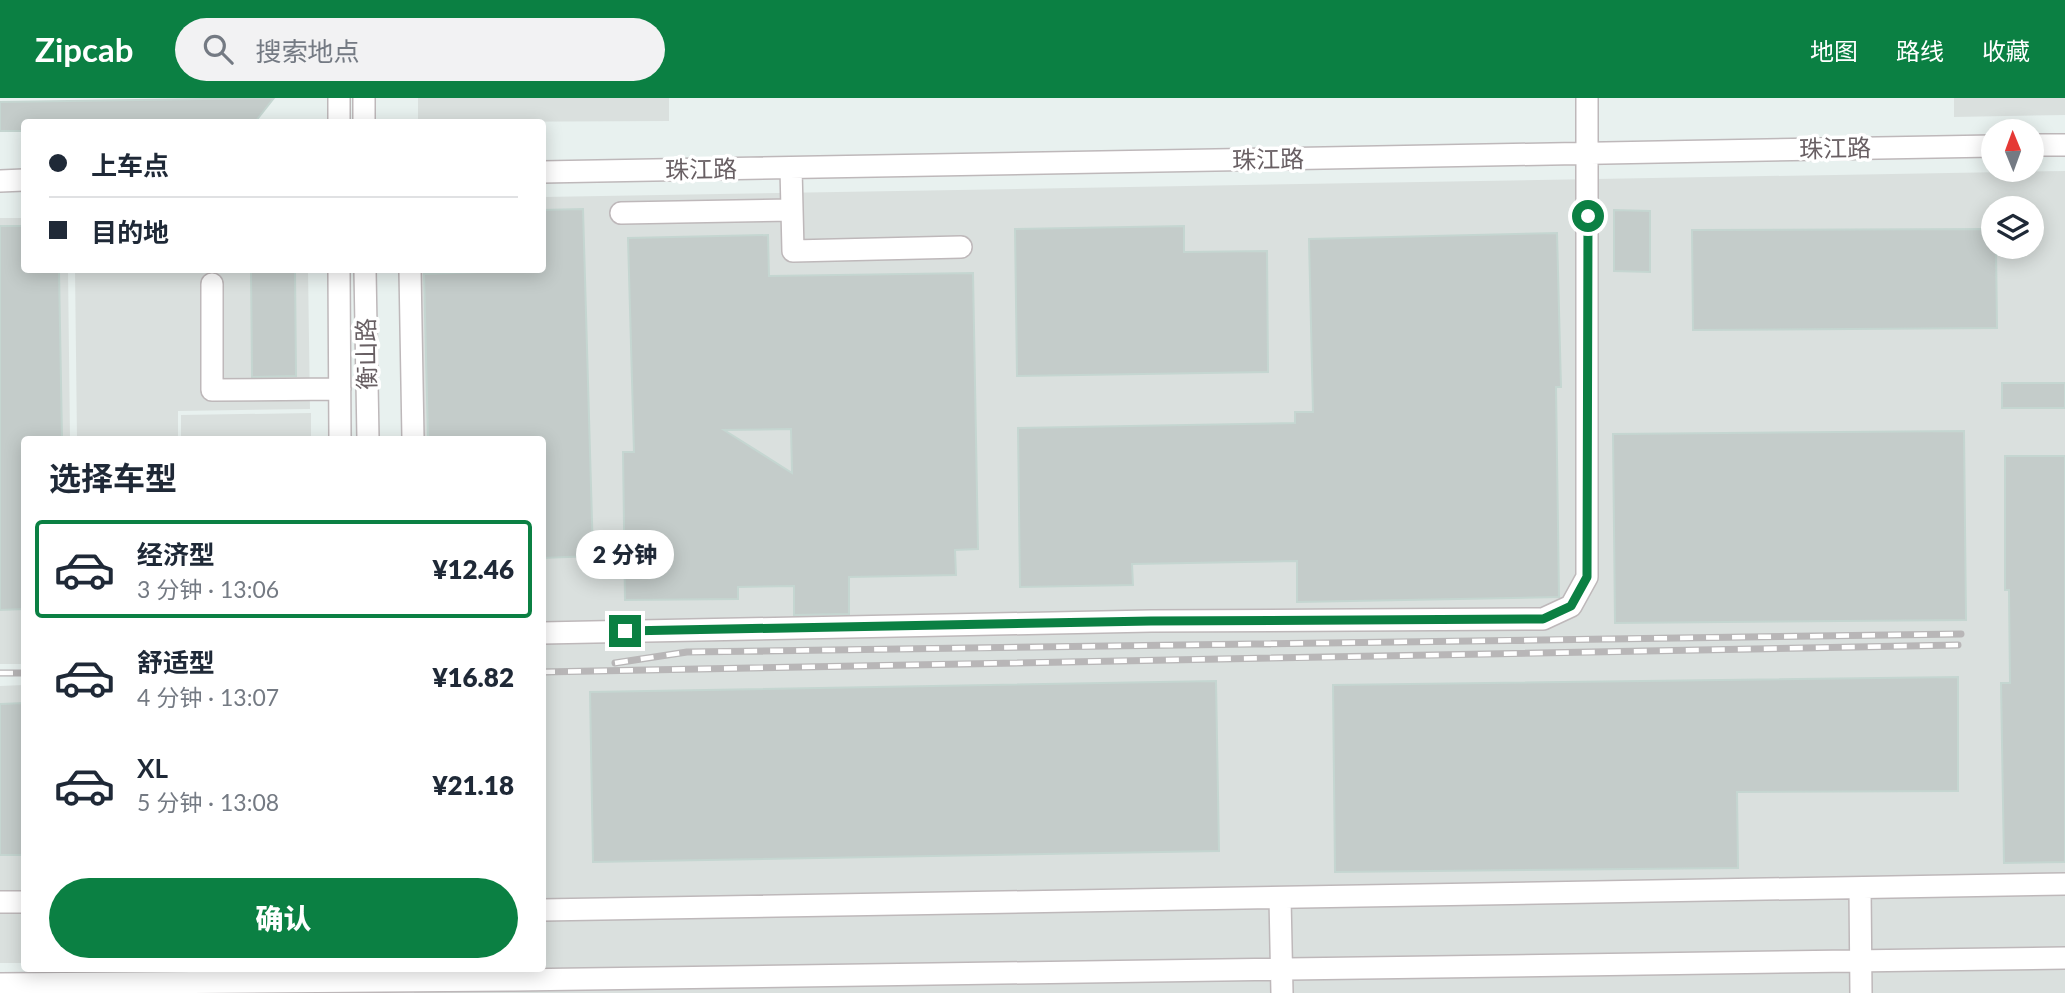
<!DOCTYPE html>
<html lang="zh">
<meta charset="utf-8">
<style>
body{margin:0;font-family:Lato,"Noto Sans SC",sans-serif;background:#f2f2f3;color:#1f2937;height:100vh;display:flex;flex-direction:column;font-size:26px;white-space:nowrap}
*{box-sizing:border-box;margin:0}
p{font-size:23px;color:#747a83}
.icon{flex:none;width:38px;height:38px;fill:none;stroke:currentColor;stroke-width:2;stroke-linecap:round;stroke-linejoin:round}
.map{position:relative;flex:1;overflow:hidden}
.side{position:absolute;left:21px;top:338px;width:525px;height:536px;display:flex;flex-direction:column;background:#fff;border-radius:7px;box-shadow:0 4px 18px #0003}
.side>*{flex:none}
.hud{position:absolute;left:21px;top:21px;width:525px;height:154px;border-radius:7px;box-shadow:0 4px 18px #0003;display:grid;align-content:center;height:154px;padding:0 28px;background:#fff}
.needle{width:46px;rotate:359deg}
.fabs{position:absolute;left:1981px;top:21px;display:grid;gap:14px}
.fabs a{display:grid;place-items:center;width:63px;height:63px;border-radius:50%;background:#fff;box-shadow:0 4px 18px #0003;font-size:35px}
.end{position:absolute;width:32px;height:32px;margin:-16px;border:9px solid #0b8043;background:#fff;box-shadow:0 0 0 4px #fff}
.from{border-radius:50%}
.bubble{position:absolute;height:49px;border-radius:24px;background:#fff;box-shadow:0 4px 18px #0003;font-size:23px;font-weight:800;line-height:49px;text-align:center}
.hud b{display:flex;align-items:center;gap:24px;height:66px;font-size:26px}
.hud b+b{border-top:2px solid #e0e1e3}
.hud i{width:18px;height:18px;background:#1f2937}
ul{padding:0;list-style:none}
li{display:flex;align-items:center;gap:21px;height:98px;margin:0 14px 10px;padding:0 14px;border:4px solid transparent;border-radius:7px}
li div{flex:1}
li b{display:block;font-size:26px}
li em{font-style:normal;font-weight:800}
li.on{border-color:#0b8043}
li>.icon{width:63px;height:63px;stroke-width:1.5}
h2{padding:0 28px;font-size:32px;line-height:84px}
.button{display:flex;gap:14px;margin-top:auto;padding:14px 28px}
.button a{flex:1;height:80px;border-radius:42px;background:#0b8043;color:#fff;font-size:28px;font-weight:800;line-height:80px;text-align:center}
header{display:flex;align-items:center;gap:42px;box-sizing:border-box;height:98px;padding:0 35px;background:#0b8043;color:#fff}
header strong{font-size:33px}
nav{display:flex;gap:38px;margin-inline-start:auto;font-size:24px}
.search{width:490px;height:63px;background:#f2f2f3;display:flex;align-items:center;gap:18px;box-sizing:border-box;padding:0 24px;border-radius:38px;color:#747a83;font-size:26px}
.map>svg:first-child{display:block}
.industrial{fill:#dae0de;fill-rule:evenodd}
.building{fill:#c4ccca;stroke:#c5d6d1;stroke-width:2;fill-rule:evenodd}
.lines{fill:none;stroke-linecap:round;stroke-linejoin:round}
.minor-casing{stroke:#beb8ba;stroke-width:24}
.minor{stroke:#fff;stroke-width:21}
.rail-casing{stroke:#b8b6b7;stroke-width:7}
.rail{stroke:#fff;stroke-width:4.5;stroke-dasharray:13;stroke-linecap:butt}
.route{stroke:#0b8043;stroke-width:9}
.labels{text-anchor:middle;stroke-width:7;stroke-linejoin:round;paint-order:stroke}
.street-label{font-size:24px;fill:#685f63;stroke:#fff}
</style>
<header>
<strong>Zipcab</strong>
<div class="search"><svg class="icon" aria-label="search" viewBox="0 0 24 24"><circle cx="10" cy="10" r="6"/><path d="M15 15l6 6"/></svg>搜索地点</div>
<nav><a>地图</a><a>路线</a><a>收藏</a></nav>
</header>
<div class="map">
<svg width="2065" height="895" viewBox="0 0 2065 895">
<rect width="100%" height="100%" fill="#e8f1ef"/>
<path class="industrial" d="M418 0H669V23L418 24Z
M1954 0H2065V17L1954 19Z
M2065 73V895H414V870H542V341H405L403 172H542L543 99ZM1993 110H2032V149H1993Z
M0 120H24V172H68L70 341H24V566H0Z
M75 172H308L310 311 178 313V341H77Z
M311 315V341H181V317Z
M24 587V865H0V588Z"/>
<path class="building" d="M274 0 255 24H24V33H0V4Z
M583 111 593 458 542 460V341H428L424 176 542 172V112Z
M1614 112 1650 113V174L1614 173Z
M0 128H24V172H59L62 341H24V511L0 512Z
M1184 128V154L1267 153 1268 274 1017 278 1015 131Z
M1993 131V149H1996L1997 230 1693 232 1692 132Z
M1557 135 1561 289H1556L1559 499 1297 504V463L1132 466 1133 487 1020 489 1018 330 1295 325V314H1313L1309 141Z
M768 137 769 178 973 175 978 451 955 452 956 477 849 479V516L794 517V488L738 489V501L625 502 623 354H634L628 140ZM791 331 792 375 724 332Z
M251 172H295L296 278 252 279Z
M2002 285H2065V310H2002Z
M1964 333 1966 522 1615 525 1613 336Z
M2005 358H2065V764L2004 765 2001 585H2010L2009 492H2005Z
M1958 579V693L1737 694 1738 770 1335 774 1333 587Z
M1216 583 1219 753 593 764 590 594Z
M24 605V757H0V606Z"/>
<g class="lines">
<defs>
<path id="minor" d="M339 24V0
M364 24V0
M2032 47H2065
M791 70 793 153 961 149
M542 74 1993 48
M0 83 24 82
M621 115 792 112
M339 172 340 341
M365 172 368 341
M410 172 413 341
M212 186V292L340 291
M542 535 1151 523 1543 521 1571 508 1587 479V0
M1860 790 1861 895
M1280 800 1282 895
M0 804H24
M542 812 2065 786
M0 886 514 882 2065 860"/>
</defs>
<use href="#minor" class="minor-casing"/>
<use href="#minor" class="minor"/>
<defs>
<path id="rail" d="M615 565 687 554 1961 536
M542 574 1958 547
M0 575H24"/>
</defs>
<use href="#rail" class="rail-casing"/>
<use href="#rail" class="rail"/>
</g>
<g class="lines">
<path class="route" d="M625 533 1151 523 1543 521 1571 508 1587 479 1588 118"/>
</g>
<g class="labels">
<g class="street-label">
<text transform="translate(1835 51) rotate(-1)" y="8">珠江路</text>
<text transform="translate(1268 62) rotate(-1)" y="8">珠江路</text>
<text transform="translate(701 72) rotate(-1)" y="8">珠江路</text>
<text transform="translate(367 256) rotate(-91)" y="8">衡山路</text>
</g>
</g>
</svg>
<div class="fabs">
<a><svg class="needle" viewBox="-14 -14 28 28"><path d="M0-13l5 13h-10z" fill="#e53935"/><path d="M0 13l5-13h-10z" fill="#747a83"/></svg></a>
<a><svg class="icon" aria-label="layers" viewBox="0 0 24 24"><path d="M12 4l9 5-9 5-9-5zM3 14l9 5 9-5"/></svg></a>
</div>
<i class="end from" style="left:1588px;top:118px"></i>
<i class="end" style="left:625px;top:533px"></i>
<div class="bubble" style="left:576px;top:432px;width:98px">2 分钟</div>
<div class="hud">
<b><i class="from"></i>上车点</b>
<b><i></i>目的地</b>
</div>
<section class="side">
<h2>选择车型</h2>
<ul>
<li class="on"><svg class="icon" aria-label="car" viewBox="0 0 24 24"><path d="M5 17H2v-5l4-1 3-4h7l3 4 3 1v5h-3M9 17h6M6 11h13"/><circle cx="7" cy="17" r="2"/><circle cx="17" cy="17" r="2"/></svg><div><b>经济型</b><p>3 分钟 · 13:06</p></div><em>¥12.46</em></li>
<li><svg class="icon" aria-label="car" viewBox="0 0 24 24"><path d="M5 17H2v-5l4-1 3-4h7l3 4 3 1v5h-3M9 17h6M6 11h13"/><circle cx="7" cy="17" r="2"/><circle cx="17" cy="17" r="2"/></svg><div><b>舒适型</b><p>4 分钟 · 13:07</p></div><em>¥16.82</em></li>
<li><svg class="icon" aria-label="car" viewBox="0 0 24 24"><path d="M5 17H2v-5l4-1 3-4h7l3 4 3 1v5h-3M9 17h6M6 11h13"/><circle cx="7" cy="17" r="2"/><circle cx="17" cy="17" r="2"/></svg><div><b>XL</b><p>5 分钟 · 13:08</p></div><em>¥21.18</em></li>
</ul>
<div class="button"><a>确认</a></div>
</section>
</div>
